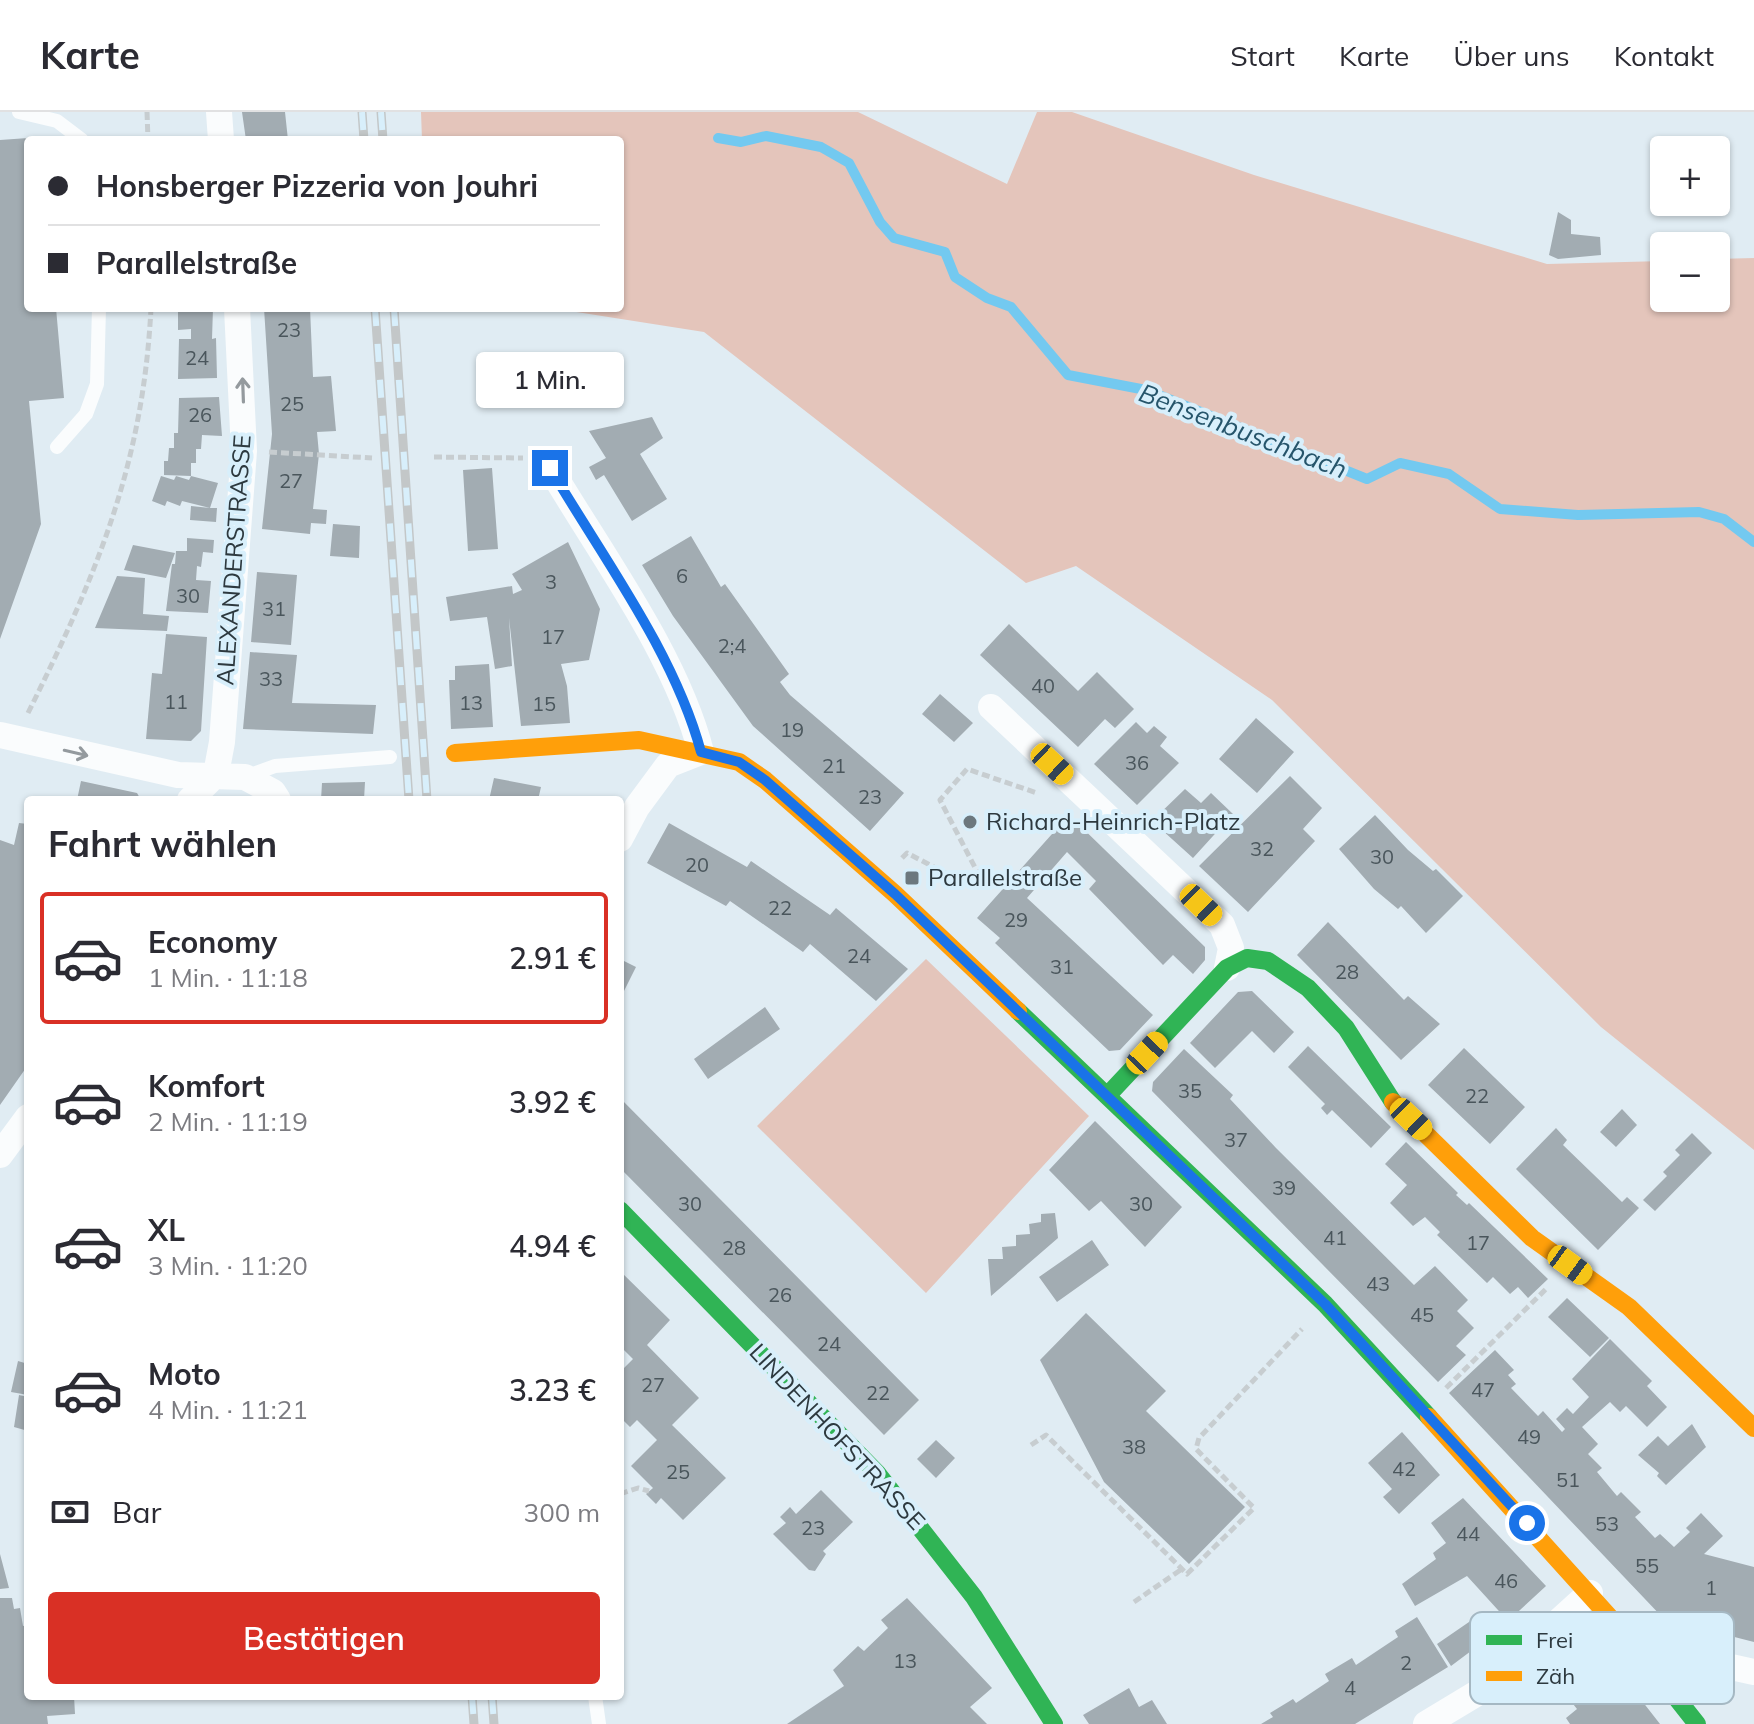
<!DOCTYPE html>
<html lang="de">
<meta charset="utf-8">
<style>
body{margin:0;font-family:Mulish,sans-serif;background:#f7f7f7;color:#2b2b33;height:100vh;display:flex;flex-direction:column;font-size:30px;white-space:nowrap}
*{box-sizing:border-box;margin:0}
p{font-size:26px;color:#7c7c81}
.icon{flex:none;width:44px;height:44px;fill:none;stroke:currentColor;stroke-width:2;stroke-linecap:round;stroke-linejoin:round}
.map{position:relative;flex:1;overflow:hidden}
.panel{position:absolute;left:24px;top:684px;width:600px;height:904px;display:flex;flex-direction:column;background:#fff;border-radius:8px;box-shadow:0 2px 6px #0004}
.panel>*{flex:none}
.banner{position:absolute;left:24px;top:24px;width:600px;height:176px;border-radius:8px;box-shadow:0 2px 6px #0004;display:grid;align-content:center;height:176px;padding:0 24px;background:#fff}
.fabs{position:absolute;left:1650px;top:24px;display:grid;gap:16px}
.fabs a{display:grid;place-items:center;width:80px;height:80px;border-radius:8px;background:#fff;box-shadow:0 2px 6px #0004;font-size:40px}
.end{position:absolute;width:36px;height:36px;margin:-18px;border:10px solid #1a73e8;background:#fff;box-shadow:0 0 0 4px #fff}
.from{border-radius:50%}
.bubble{position:absolute;height:56px;border-radius:8px;background:#fff;box-shadow:0 2px 6px #0004;font-size:26px;font-weight:600;line-height:56px;text-align:center}
.car{position:absolute;width:24px;height:48px;margin:-24px -12px;border-radius:10px;box-shadow:0 0 6px 2px #0007;background:linear-gradient(#f5c518 24%,#345 0 40%,#f5c518 0 76%,#345 0 86%,#f5c518 0)}
.banner b{display:flex;align-items:center;gap:28px;height:76px;font-size:30px}
.banner b+b{border-top:2px solid #e1e1e2}
.banner i{width:20px;height:20px;background:#2b2b33}
ul{padding:0;list-style:none}
li{display:flex;align-items:center;gap:24px;height:132px;margin:0 16px 12px;padding:0 8px;border:4px solid transparent;border-radius:8px}
li div{flex:1}
li b{display:block;font-size:30px}
li em{font-style:normal;font-weight:600}
li.selected{border-color:#d93025}
li>.icon{width:72px;height:72px;stroke-width:1.5}
h2{padding:0 24px;font-size:36px;line-height:96px}
.pay{display:flex;align-items:center;gap:20px;height:88px;padding:0 24px;font-size:30px}
.pay p{margin-inline-start:auto}
.primary-button{display:flex;gap:16px;margin-top:auto;padding:16px 24px}
.primary-button a{flex:1;height:92px;border-radius:8px;background:#d93025;color:#fff;font-size:32px;font-weight:600;line-height:92px;text-align:center}
header{display:flex;align-items:center;gap:48px;box-sizing:border-box;height:112px;padding:0 40px;background:#fff;border-bottom:2px solid #e1e1e2}
header strong{font-size:38px}
nav{display:flex;gap:44px;margin-inline-start:auto;font-size:28px}
.map>svg:first-child{display:block}
.green{fill:#e4c5bb}
.lines{fill:none;stroke-linecap:round;stroke-linejoin:round}
.stream{stroke:#73c9f0;stroke-width:10}
.building{fill:#a2acb2}
.path{stroke:#c7cdd0;stroke-width:5;stroke-dasharray:8 4;stroke-linecap:butt}
.lane{stroke:#fafcfd;stroke-width:14}
.street{stroke:#fafcfd;stroke-width:26}
.fast{stroke:#30b455;stroke-width:18}
.slow{stroke:#ff9f0a;stroke-width:18}
.rail-casing{stroke:#c3c7c8;stroke-width:9}
.rail{stroke:#d8effb;stroke-width:6;stroke-dasharray:18;stroke-linecap:butt}
.oneway{stroke:#949a9e}
.route{stroke:#1a73e8;stroke-width:10}
.poi-dot{fill:#6c787e;stroke:#d8effb;stroke-width:3}
.labels{text-anchor:middle;stroke-width:8;stroke-linejoin:round;paint-order:stroke}
.number-label{font-size:20px;fill:#4a565c}
.street-label{font-size:24px;fill:#2d393f;stroke:#d8effb}
.poi-label{font-size:24px;fill:#2d393f;stroke:#d8effb;text-anchor:start}
.water-label{font-size:26px;font-style:italic;fill:#26556b;stroke:#d8effb}
.key{fill:#d8effb;stroke:#a5b8c3;stroke-width:2}
.key-label{font-size:22px;fill:#2d393f}
</style>
<header>
<strong>Karte</strong>
<nav><a>Start</a><a>Karte</a><a>Über uns</a><a>Kontakt</a></nav>
</header>
<div class="map">
<svg width="1754" height="1612" viewBox="0 0 1754 1612">
<rect width="100%" height="100%" fill="#e0ecf3"/>
<path class="green" d="M421 0H858L1007 72 1037 0H1072L1254 63 1547 152 1664 149V186H1716V147L1754 146V1038L1601 915 1272 588 1076 454 1026 471 704 220 551 196H620V28H422Z
M926 847 1089 1004 926 1181 757 1014Z"/>
<g class="lines">
<path class="stream" d="M718 26 741 30 766 24 821 35 849 51 880 110 894 126 945 140 955 165 987 186 1011 195 1068 263 1146 278 1367 367 1400 351 1449 362 1500 397 1578 403 1699 400 1724 407 1754 430"/>
</g>
<path class="building" d="M242 0H285L288 28H246Z
M28 26V196H56L64 286 29 289 41 412 0 527V28Z
M1558 100 1571 108V122L1600 125 1601 143 1558 147 1549 143Z
M178 196H213L212 227 216 226 217 266 178 267 179 227H191V217L178 218Z
M264 196H310L313 265 331 264 336 319 317 320 319 342 313 397 327 398 326 412 311 411 310 422 262 417 272 322Z
M219 285 222 324 202 323 201 337H196V351H191V364L218 371 210 396H217L216 410 190 408 191 394 210 396 182 389 180 394 167 389 165 394 152 389 161 364 174 368 176 364 189 368 191 364 164 363V349H168L169 336H174V321H178L179 286Z
M652 305 663 326 640 342 667 387 632 409 604 363 596 368 589 355 606 346 589 319Z
M492 356 498 437 468 439 463 358Z
M333 412 360 414 359 446 330 444Z
M691 424 721 475 725 472 789 562 780 570 790 583 904 681 870 719 753 614 673 504 642 453Z
M187 426 214 428 213 441 203 440 201 455 197 454 196 468 211 469 208 501 166 499 172 452H175L176 439H187Z
M568 430 600 497 589 548 561 552 567 574 570 611 521 614 509 506 512 554 495 557 487 505 450 509 446 485 512 474 513 482 522 478 512 462Z
M133 433 175 441 166 466 124 458Z
M257 460 297 463 291 533 251 530Z
M117 464 145 466 143 502 169 504 167 519 95 516Z
M1009 512 1078 579 1097 560 1134 597 1115 616 1105 607 1078 635 980 543Z
M166 522 207 525 201 619 191 629 146 627 152 561 162 562Z
M250 540 297 543 292 591 376 593 373 622 243 617Z
M489 552 493 615 451 617 449 568H455V554Z
M940 582 973 611 954 630 922 602Z
M1256 606 1294 640 1257 681 1219 647Z
M1136 610 1147 621 1154 614 1167 625 1160 634 1179 651 1137 693 1094 652Z
M1290 664 1322 696 1303 717 1315 729 1248 800 1199 754Z
M494 666 541 675 538 688H489Z
M81 669 137 681 141 688H77Z
M365 670 364 688H321L322 671Z
M1185 677 1201 691 1211 681 1233 702 1193 746 1152 709Z
M1069 703 1205 835V848L1193 862 1173 843 1163 853 1089 777 1096 769 1067 740 1027 786 1153 903 1120 938 1109 939 995 831 1000 826 977 806Z
M1375 703 1408 738 1433 759 1436 757 1463 784 1426 821 1401 794 1398 797 1374 777 1339 737Z
M19 711 28 712V953L0 993V728L14 733Z
M669 711 747 755 751 749 830 803 836 796 908 857 876 889 810 832 803 840 730 789 726 794 647 751Z
M1328 810 1404 888 1408 884 1440 912 1401 948 1297 843Z
M620 847 636 855 620 887Z
M1252 879 1294 920 1274 941 1252 919 1215 956 1190 931 1238 880Z
M765 895 780 917 708 967 694 947Z
M1308 934 1391 1015 1371 1036 1332 998 1327 1003 1321 996 1325 992 1288 955Z
M1464 936 1525 995 1490 1032 1428 973Z
M1184 937 1233 983 1230 987 1276 1036 1414 1173 1435 1154 1468 1188 1457 1199 1474 1216 1456 1234 1466 1243 1438 1270 1152 979 1153 970Z
M620 986 919 1288 884 1323 620 1056Z
M1622 997 1637 1013 1616 1035 1600 1020Z
M1095 1009 1182 1095 1145 1135 1101 1089 1089 1099 1049 1058Z
M1556 1016 1567 1028 1563 1033 1622 1090 1627 1085 1639 1096 1598 1138 1516 1057Z
M1692 1021 1712 1041 1655 1099 1643 1088 1667 1064 1663 1060 1680 1043 1675 1038Z
M1406 1030 1458 1081 1456 1083 1467 1093 1469 1091 1548 1167 1528 1186 1518 1175 1510 1182 1493 1165 1487 1171 1437 1123 1440 1120 1425 1105 1413 1114 1390 1091 1407 1073 1385 1052Z
M1055 1101 1058 1126 991 1184 988 1147H1003L1002 1135 1016 1134V1123L1030 1122 1029 1112 1041 1110V1102Z
M1092 1128 1109 1153 1057 1190 1039 1165Z
M620 1159 670 1208 647 1233 699 1286 672 1313 726 1366 683 1408 661 1386 656 1392 646 1382 653 1376 631 1354 657 1328 637 1308 630 1315 620 1305 623 1296 620 1260 633 1247 620 1234Z
M1567 1186 1609 1226 1590 1245 1548 1205Z
M1086 1201 1166 1279 1146 1299 1245 1395 1189 1452 1104 1370 1040 1248Z
M1610 1227 1652 1269 1647 1274 1667 1295 1647 1315 1626 1294 1620 1300 1610 1290 1582 1315 1598 1332 1588 1342 1602 1356 1597 1360 1617 1384 1621 1380 1641 1400 1635 1405 1655 1426 1660 1422 1674 1435 1690 1420 1686 1416 1701 1401 1723 1424 1704 1442 1754 1455V1530L1664 1507 1449 1281 1495 1238 1514 1258 1508 1263 1516 1272 1511 1276 1538 1304 1543 1299 1562 1320 1565 1317 1556 1307 1567 1296 1573 1302 1589 1285 1572 1267Z
M18 1249 28 1252V1283L11 1280Z
M19 1283 28 1285V1319L14 1315Z
M1692 1312 1706 1335 1666 1373 1657 1364 1659 1361 1638 1343 1658 1324 1668 1334Z
M1402 1320 1440 1363 1399 1402 1383 1385 1392 1377 1368 1351Z
M936 1328 955 1346 936 1366 917 1347Z
M821 1378 853 1410 823 1439 826 1442 815 1459 809 1458 773 1422 786 1411 780 1405 790 1395 796 1402Z
M1463 1386 1546 1474 1508 1509 1467 1464 1415 1494 1402 1472 1436 1447 1433 1441 1446 1431 1431 1411Z
M0 1442 9 1476 0 1477Z
M0 1486H12L14 1497 20 1496 23 1514 28 1513V1584H74L75 1602 47 1604 48 1612H0Z
M907 1486 992 1576 970 1595 987 1612H787L844 1574 833 1558 858 1534 864 1539 888 1516 881 1508Z
M1485 1499 1499 1518 1451 1554 1437 1532Z
M1417 1505 1448 1555 1355 1612H1261L1273 1605 1270 1601 1293 1587 1296 1591 1329 1569 1325 1562 1352 1546 1356 1553 1398 1525 1395 1519Z
M1583 1529 1596 1530 1660 1612H1570L1566 1606 1577 1597 1548 1560Z
M1129 1576 1139 1595 1152 1588 1167 1612H1089L1083 1603Z"/>
<g class="lines">
<path class="path" d="M147 0 148 28
M269 340 372 346
M434 345 523 346
M28 601C97 462 143 353 151 196
M902 746 907 741 974 776 981 767 940 688 967 657 1037 681
M1446 1276 1547 1176
M1031 1333 1046 1323 1187 1462 1254 1396 1196 1337 1199 1326 1302 1217
M620 1382 638 1376 649 1379
M1134 1490 1182 1457"/>
<path class="lane" d="M19 0 57 9 82 28
M57 335 86 302 97 272 99 196
M245 665 275 654 390 645
M595 1584 599 1612"/>
<path class="street" d="M219 0 221 28
M550 356C602 444 676 543 701 640L668 653 637 695 620 727
M991 595 1222 813 1231 836 1227 856
M0 623 178 663 245 665 273 680 278 688
M190 688 216 662 222 630 244 339 237 196
M0 1043 28 1005
M1660 1562 1713 1551 1754 1560
M1426 1612 1484 1577 1590 1481"/>
<path class="fast" d="M1018 899 1325 1192 1429 1305
M1107 984 1227 856 1247 846 1268 849 1308 876 1346 916 1393 990
M620 1098 877 1361 974 1485 1054 1612
M1633 1531 1697 1612"/>
<path class="slow" d="M455 641 639 628 739 650 765 668 895 782 1018 899
M1393 990 1532 1126 1629 1195 1754 1316
M1429 1305 1633 1531"/>
<defs>
<path id="rail" d="M362 0 364 28
M381 0 383 28
M375 196 409 688
M394 196 427 688
M472 1584 474 1612
M492 1584 494 1612"/>
</defs>
<use href="#rail" class="rail-casing"/>
<use href="#rail" class="rail"/>
</g>
<defs><path id="oneway-shaft" d="M-6 0H5M1.5-3L5.5 0L1.5 3" fill="none" stroke-width="1.6" stroke-linecap="round" stroke-linejoin="round" transform="scale(2)"/></defs>
<g class="oneway">
<use href="#oneway-shaft" transform="translate(243 278) rotate(-92)"/>
<use href="#oneway-shaft" transform="translate(76 641) rotate(13)"/>
</g>
<g class="lines">
<path class="route" d="M550 356C603 446 674 540 701 640L739 650 765 668 895 782 1325 1192 1527 1411"/>
</g>
<g class="poi-dot">
<circle cx="970" cy="710" r="8"/>
<rect x="904" y="758" width="16" height="16" rx="4"/>
</g>
<g class="labels">
<g class="number-label">
<text x="289" y="225">23</text>
<text x="197" y="253">24</text>
<text x="292" y="299">25</text>
<text x="200" y="310">26</text>
<text x="291" y="376">27</text>
<text x="682" y="471">6</text>
<text x="551" y="477">3</text>
<text x="188" y="491">30</text>
<text x="274" y="504">31</text>
<text x="553" y="532">17</text>
<text x="732" y="541">2;4</text>
<text x="271" y="574">33</text>
<text x="1043" y="581">40</text>
<text x="176" y="597">11</text>
<text x="471" y="598">13</text>
<text x="544" y="599">15</text>
<text x="792" y="625">19</text>
<text x="1137" y="658">36</text>
<text x="834" y="661">21</text>
<text x="870" y="692">23</text>
<text x="1262" y="744">32</text>
<text x="1382" y="752">30</text>
<text x="697" y="760">20</text>
<text x="780" y="803">22</text>
<text x="1016" y="815">29</text>
<text x="859" y="851">24</text>
<text x="1062" y="862">31</text>
<text x="1347" y="867">28</text>
<text x="1190" y="986">35</text>
<text x="1477" y="991">22</text>
<text x="1236" y="1035">37</text>
<text x="1284" y="1083">39</text>
<text x="690" y="1099">30</text>
<text x="1141" y="1099">30</text>
<text x="1335" y="1133">41</text>
<text x="1478" y="1138">17</text>
<text x="734" y="1143">28</text>
<text x="1378" y="1179">43</text>
<text x="780" y="1190">26</text>
<text x="1422" y="1210">45</text>
<text x="829" y="1239">24</text>
<text x="653" y="1280">27</text>
<text x="1483" y="1285">47</text>
<text x="878" y="1288">22</text>
<text x="1529" y="1332">49</text>
<text x="1134" y="1342">38</text>
<text x="1404" y="1364">42</text>
<text x="678" y="1367">25</text>
<text x="1568" y="1375">51</text>
<text x="1607" y="1419">53</text>
<text x="813" y="1423">23</text>
<text x="1468" y="1429">44</text>
<text x="1647" y="1461">55</text>
<text x="1506" y="1476">46</text>
<text x="1711" y="1483">1</text>
<text x="905" y="1556">13</text>
<text x="1406" y="1558">2</text>
<text x="1350" y="1583">4</text>
</g>
<g class="street-label">
<text transform="translate(234 448) rotate(-86)" y="8">ALEXANDERSTRASSE</text>
<text transform="translate(837 1325) rotate(47)" y="8">LINDENHOFSTRASSE</text>
</g>
<g class="poi-label">
<text x="986" y="718">Richard-Heinrich-Platz</text>
<text x="928" y="774">Parallelstraße</text>
</g>
<g class="water-label">
<text transform="translate(1243 319) rotate(21)" y="9">Bensenbuschbach</text>
</g>
</g>
<rect x="1470" y="1500" width="264" height="92" rx="12" class="key"/>
<rect x="1486" y="1523" width="36" height="10" fill="#30b455"/>
<rect x="1486" y="1559" width="36" height="10" fill="#ff9f0a"/>
<g class="key-label">
<text x="1536" y="1536">Frei</text>
<text x="1536" y="1572">Zäh</text>
</g>
</svg>
<div class="fabs">
<a>+</a>
<a>−</a>
</div>
<i class="end from" style="left:1527px;top:1411px"></i>
<i class="end" style="left:550px;top:356px"></i>
<div class="bubble" style="left:476px;top:240px;width:148px">1 Min.</div>
<i class="car" style="left:1052px;top:652px;rotate:133deg"></i>
<i class="car" style="left:1201px;top:793px;rotate:134deg"></i>
<i class="car" style="left:1147px;top:941px;rotate:43deg"></i>
<i class="car" style="left:1411px;top:1007px;rotate:134deg"></i>
<i class="car" style="left:1570px;top:1153px;rotate:126deg"></i>
<div class="banner">
<b><i class="from"></i>Honsberger Pizzeria von Jouhri</b>
<b><i></i>Parallelstraße</b>
</div>
<section class="panel">
<h2>Fahrt wählen</h2>
<ul>
<li class="selected"><svg class="icon" aria-label="car" viewBox="0 0 24 24"><path d="M5 17H2v-5l4-1 3-4h7l3 4 3 1v5h-3M9 17h6M6 11h13"/><circle cx="7" cy="17" r="2"/><circle cx="17" cy="17" r="2"/></svg><div><b>Economy</b><p>1 Min. · 11:18</p></div><em>2.91 €</em></li>
<li><svg class="icon" aria-label="car" viewBox="0 0 24 24"><path d="M5 17H2v-5l4-1 3-4h7l3 4 3 1v5h-3M9 17h6M6 11h13"/><circle cx="7" cy="17" r="2"/><circle cx="17" cy="17" r="2"/></svg><div><b>Komfort</b><p>2 Min. · 11:19</p></div><em>3.92 €</em></li>
<li><svg class="icon" aria-label="car" viewBox="0 0 24 24"><path d="M5 17H2v-5l4-1 3-4h7l3 4 3 1v5h-3M9 17h6M6 11h13"/><circle cx="7" cy="17" r="2"/><circle cx="17" cy="17" r="2"/></svg><div><b>XL</b><p>3 Min. · 11:20</p></div><em>4.94 €</em></li>
<li><svg class="icon" aria-label="car" viewBox="0 0 24 24"><path d="M5 17H2v-5l4-1 3-4h7l3 4 3 1v5h-3M9 17h6M6 11h13"/><circle cx="7" cy="17" r="2"/><circle cx="17" cy="17" r="2"/></svg><div><b>Moto</b><p>4 Min. · 11:21</p></div><em>3.23 €</em></li>
</ul>
<div class="pay"><svg class="icon" aria-label="cash" viewBox="0 0 24 24"><path d="M3 7h18v10H3z"/><circle cx="12" cy="12" r="2"/></svg>Bar<p>300 m</p></div>
<div class="primary-button"><a>Bestätigen</a></div>
</section>
</div>
